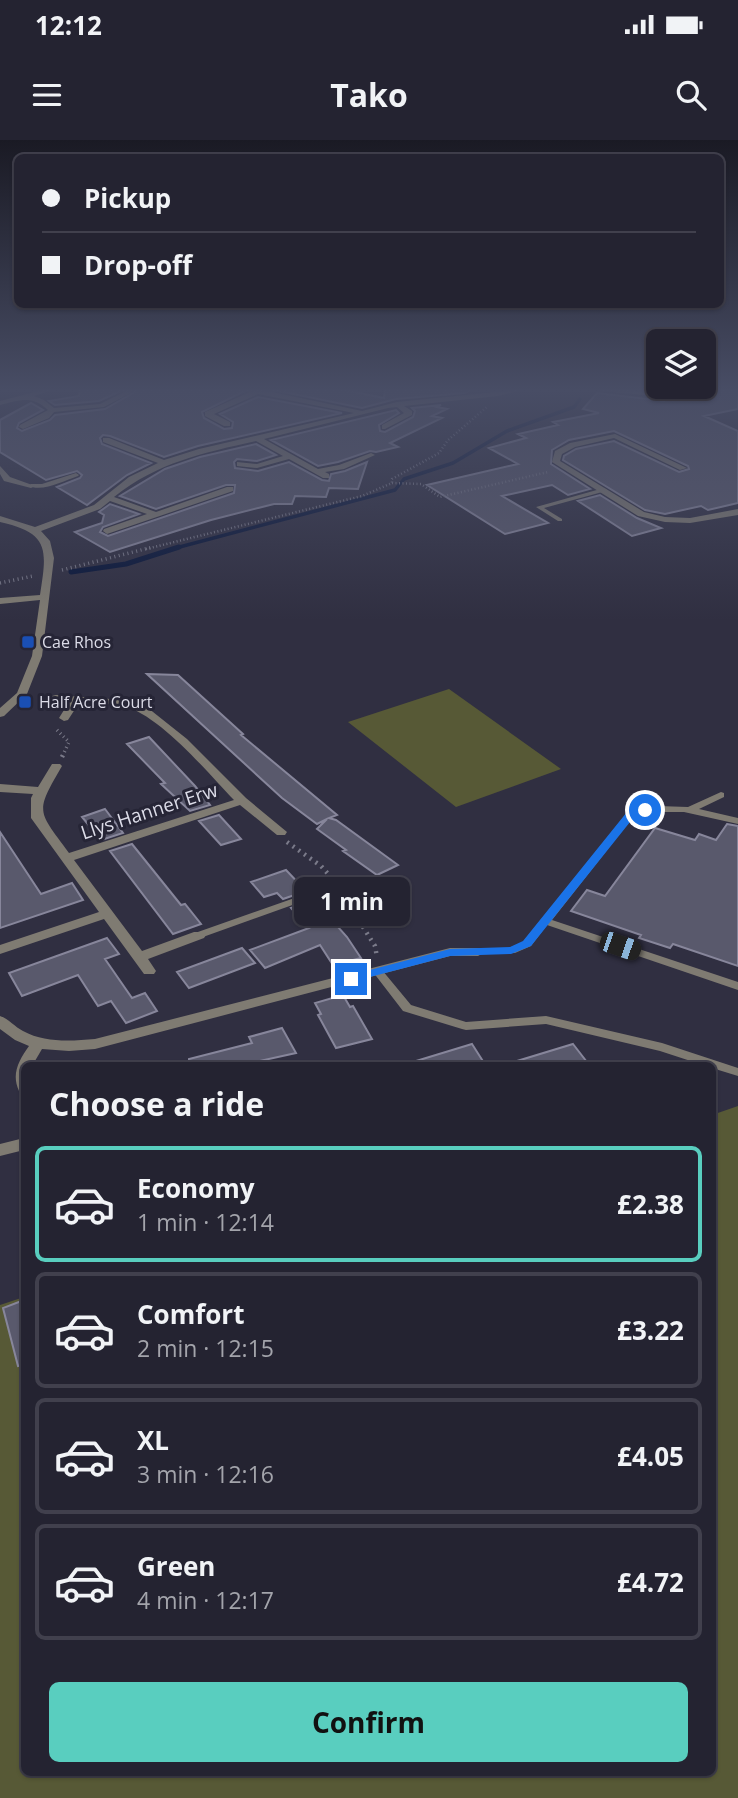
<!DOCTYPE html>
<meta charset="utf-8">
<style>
body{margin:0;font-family:"Open Sans",sans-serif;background:#302f3d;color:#f1f3f6;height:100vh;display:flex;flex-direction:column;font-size:26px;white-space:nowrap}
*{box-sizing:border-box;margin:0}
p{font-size:23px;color:#a3a4ab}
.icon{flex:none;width:38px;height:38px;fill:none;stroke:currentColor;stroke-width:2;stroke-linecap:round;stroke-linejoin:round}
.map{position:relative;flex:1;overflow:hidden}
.side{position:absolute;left:21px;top:922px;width:695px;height:714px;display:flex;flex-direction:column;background:#242331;border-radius:10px;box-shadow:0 2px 5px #0004,0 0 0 2px #41404d}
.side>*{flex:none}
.banner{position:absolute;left:14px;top:14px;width:710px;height:154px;border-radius:10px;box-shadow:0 2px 5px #0004,0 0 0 2px #41404d;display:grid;align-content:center;height:154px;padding:0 28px;background:#242331}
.fabs{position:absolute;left:646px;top:189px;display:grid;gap:14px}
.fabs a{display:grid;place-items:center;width:70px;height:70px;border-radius:10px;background:#242331;box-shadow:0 2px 5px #0004,0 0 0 2px #41404d;font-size:35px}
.end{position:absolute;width:32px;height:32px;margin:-16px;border:9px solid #1a73e8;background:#fff;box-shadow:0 0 0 4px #fff}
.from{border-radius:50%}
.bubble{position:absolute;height:49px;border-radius:10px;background:#242331;box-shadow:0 2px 5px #0004,0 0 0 2px #41404d;font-size:23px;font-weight:700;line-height:49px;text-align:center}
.car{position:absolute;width:21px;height:42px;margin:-21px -10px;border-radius:9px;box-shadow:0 0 5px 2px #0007;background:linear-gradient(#222 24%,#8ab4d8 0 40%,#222 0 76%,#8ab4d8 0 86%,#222 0)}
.banner b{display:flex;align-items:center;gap:24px;height:66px;font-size:26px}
.banner b+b{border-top:2px solid #41404d}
.banner i{width:18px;height:18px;background:#f1f3f6}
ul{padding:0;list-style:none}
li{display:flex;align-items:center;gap:21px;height:116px;margin:0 14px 10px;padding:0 14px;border:4px solid #41404d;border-radius:10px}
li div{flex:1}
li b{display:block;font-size:26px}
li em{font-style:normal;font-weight:700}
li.on{border-color:#59cebf}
li>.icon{width:63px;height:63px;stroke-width:1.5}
h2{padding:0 28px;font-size:32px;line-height:84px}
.cta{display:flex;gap:14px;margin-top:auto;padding:14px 28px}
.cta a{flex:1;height:80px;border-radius:10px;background:#59cebf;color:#111;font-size:28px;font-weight:700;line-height:80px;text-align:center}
.status{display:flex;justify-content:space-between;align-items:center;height:49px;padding:0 35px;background:#242331;direction:ltr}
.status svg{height:19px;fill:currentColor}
header{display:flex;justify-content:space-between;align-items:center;height:91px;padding:0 28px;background:#242331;font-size:32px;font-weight:700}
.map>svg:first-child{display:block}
.green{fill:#575936}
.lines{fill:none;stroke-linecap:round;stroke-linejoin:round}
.stream-far1{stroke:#091639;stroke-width:3.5}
.stream{stroke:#091639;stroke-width:5}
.building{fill:#59596c;stroke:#87869b;stroke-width:2}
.path-far2{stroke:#7b7b8a;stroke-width:2.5;stroke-dasharray:1 2.5;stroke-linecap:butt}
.path-far1{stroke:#7b7b8a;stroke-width:3.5;stroke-dasharray:1 3.5;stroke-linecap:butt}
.path{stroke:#7b7b8a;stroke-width:4.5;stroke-dasharray:2 5;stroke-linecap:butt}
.lane{fill:#7f7b72;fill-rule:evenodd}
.street{fill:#7f7b72;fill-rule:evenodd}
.route{fill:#1a73e8}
.transit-dot{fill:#1a4fb4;stroke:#262536;stroke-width:2.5}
.labels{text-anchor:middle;stroke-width:6;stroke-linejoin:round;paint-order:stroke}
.far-poi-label{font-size:16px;fill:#dcdce8;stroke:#262536;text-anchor:start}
.street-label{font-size:19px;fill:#dcdce8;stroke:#262536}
</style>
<div class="status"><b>12:12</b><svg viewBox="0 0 49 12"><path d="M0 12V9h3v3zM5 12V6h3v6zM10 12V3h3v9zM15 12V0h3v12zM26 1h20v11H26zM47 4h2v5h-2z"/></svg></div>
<header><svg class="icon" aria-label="menu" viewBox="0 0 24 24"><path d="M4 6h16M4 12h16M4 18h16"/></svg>Tako<svg class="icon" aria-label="search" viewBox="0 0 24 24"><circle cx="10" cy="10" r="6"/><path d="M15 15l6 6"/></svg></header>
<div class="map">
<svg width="738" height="1658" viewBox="0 0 738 1658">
<rect width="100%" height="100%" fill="#302f41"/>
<path class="green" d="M449 549 561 629 456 667 348 582Z
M738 966V1658H0V1165L24 1157V1633H712V975Z"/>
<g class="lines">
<path class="stream-far1" d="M172 409 395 350 404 339 453 323 507 291 574 267 580 259"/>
<path class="stream" d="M71 432 126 424 179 407"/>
</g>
<path class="building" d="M80 249H125L99 261 55 265 49 261 79 256Z
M140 249H238L243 252 202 272 204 278 224 289 232 288 233 282 220 274 258 257 342 273 198 306 164 317 110 296 103 295 100 298 102 304 151 323 127 335 87 365 57 347 80 338 82 335 77 331 46 340 0 312V280L31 263 43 270 19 283 17 288 22 291 50 280 55 275 105 269Z
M269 249H340L384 258 385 249H472L465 253 396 259 362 268Z
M673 249H738V269L704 276 738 291V363L708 370 701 366 665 374 645 370 563 320 564 316 576 309 614 301 679 332 689 329 688 326 614 291 569 300 552 310 551 324 590 349 568 355 552 345 502 356 548 383 505 394 427 345 518 324 489 308 526 298 518 294 558 285 553 282 599 273 583 269 597 253 664 261Z
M441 265 437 267 447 269 432 276 442 278 390 303 398 307 376 312 370 311 338 322 318 326 271 300 396 270 399 273 379 285 380 291 385 292 413 277 415 271 412 268Z
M256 304 276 315 257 321 237 319 234 322 235 328 258 331 289 322 322 340 329 341 331 334 345 331 367 322 358 349 329 348 326 357 295 356 292 364H274L211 380 110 412 75 392 102 383 104 375 99 372 110 364 139 374 103 387 100 392 108 396 234 353 235 345H226L156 369 120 356 165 329 200 317Z
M600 355 637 378 661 388 632 396 578 361Z
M147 534 178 535 243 594 241 595 337 675 329 678 336 680 398 725 377 735 343 711 346 710 317 689 327 679 317 684 282 658Z
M149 597 195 646 210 665 190 671 161 644 165 643 127 604Z
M105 669 123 693 101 700 82 677Z
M219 675 241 699 221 705 199 681Z
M727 684 738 686V826L673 804 670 808 639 798 641 795 571 771 587 750 605 756 655 688 695 700 699 694 716 700Z
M0 692 41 754 72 743 83 760 0 788Z
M132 704 181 765 185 764 201 784 173 794 110 711Z
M286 730 306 751 283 759 277 753 264 757 251 742Z
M314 760 347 797 361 818 333 825 320 805 265 828 250 810 309 788 291 768Z
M107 798 119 814 105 819 132 858 145 853 157 871 126 883 111 861 98 866 78 835 22 856 9 833Z
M242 808 255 823 189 848 177 832Z
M343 855 350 867 353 866 372 899 336 908 318 875 321 874 315 863Z
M282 888 296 913 237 926H189V919L252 903 249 897Z
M472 904 486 926H416V921Z
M573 904 590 926H518L517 921Z
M24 1160V1225L18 1226 3 1168Z"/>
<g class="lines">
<path class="path-far2" d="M392 343 421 344 440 357 548 332
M146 409 362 356 392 343V339L439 313 448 300 487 267"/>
<path class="path-far1" d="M62 430 153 407
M0 443 33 436
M57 590 69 602 63 615"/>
<path class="path" d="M62 617 64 613
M287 702 321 726 360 769 358 779 375 806 377 817"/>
<path class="lane" d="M76 333 79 335 78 336C63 341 44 352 28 346L31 344H42Z
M604 348 607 350 606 351 544 368 562 379V381H558L536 367Z
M721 652 724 653V657L699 669 738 678V684L684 672H658L633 677 552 780 738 842V850L547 785 531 806 515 813 474 814 473 812 478 809 509 808 523 802 627 673 658 666 688 667Z
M323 748 326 749 328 751 326 753 203 797 199 798 194 795 195 793Z
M378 829 382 830 411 865 466 882 546 876 662 903 738 928V936L712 928V926H706L660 911 546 884 466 890 462 889 403 871 373 832Z"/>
<path class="street" d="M46 249H56L34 256 44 260 54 268 100 264 130 249H138L104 267 54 272 49 278 23 289 19 287 20 285 48 270C32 255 20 260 0 265V261Z
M241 249H258L362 271 397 262 526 249 498 256 404 266 412 271V275L385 289H382V285L404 273 397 267 388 268 264 299 318 329 339 325 371 313 375 315 344 329 325 332 329 334V338H323L289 319 257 328 237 326V322L257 324 283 316 256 301C203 313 158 322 114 357L156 372 227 347H233V351L107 394 103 391 104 389 147 374 110 361 100 369 41 391 50 401 54 418 42 516 27 554 4 576 0 577V568L17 553 32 516 40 460 0 464V458L40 455C47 410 50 393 0 382V376L35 387 94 365 129 337 158 323 103 302V298H109L164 320 199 309 354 273 258 254 214 274 230 282V286H224L205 276V272L250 252Z
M598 249H620L658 254 655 256 601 251Z
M615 294 687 328 680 330 614 298 575 307 562 314 560 321 644 372 665 377 690 378 738 369V375L690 383 665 382 638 376 552 322 555 311 570 303Z
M0 326 10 337 35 346 31 348 4 341 0 334Z
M56 555 124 560 148 568 187 599 246 658 287 692 285 695H277L240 665 74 720 142 811 194 792H204L206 795 204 798 148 819 156 831 154 834H144L104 779 0 814V805L99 772 31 678V658L33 654 0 652V644L38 647 52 624H60L62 626C34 674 38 670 69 713L234 660C208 633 159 574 123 566 109 563 93 564 79 563L68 580 64 581 59 578 69 562 52 560V556Z
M450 808H478L485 812 478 816H450L95 909 69 911 42 909 32 926H24V953L19 951C11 934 19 920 29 906L15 900 0 889V876C9 879 15 887 23 891 45 903 71 901 95 899Z
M24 998V1010L0 1016V1004Z"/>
</g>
<linearGradient id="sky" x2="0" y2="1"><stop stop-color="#1a1a24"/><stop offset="0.52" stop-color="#484d65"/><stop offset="1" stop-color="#484d65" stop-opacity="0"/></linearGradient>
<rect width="738" height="481" fill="url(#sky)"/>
<path class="route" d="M645 667H649V672L634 677 531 806 511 814 450 816 351 842 346 839 347 836 450 809 510 807 523 801 627 672Z"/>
<g class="transit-dot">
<rect x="21" y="495" width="14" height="14" rx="3.5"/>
<rect x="18" y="555" width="14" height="14" rx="3.5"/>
</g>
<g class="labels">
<g class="far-poi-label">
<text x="42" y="508">Cae Rhos</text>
<text x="39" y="568">Half Acre Court</text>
</g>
<g class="street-label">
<text transform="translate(149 671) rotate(-18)" y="7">Llys Hanner Erw</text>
</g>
</g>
</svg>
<div class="fabs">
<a><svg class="icon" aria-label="layers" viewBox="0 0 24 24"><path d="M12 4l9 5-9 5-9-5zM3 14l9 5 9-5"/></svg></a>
</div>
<i class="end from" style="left:645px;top:670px"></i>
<i class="end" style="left:351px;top:839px"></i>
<div class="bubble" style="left:294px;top:737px;width:116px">1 min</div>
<i class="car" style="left:620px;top:806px;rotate:109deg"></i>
<div class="banner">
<b><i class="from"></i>Pickup</b>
<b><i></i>Drop-off</b>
</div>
<section class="side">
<h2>Choose a ride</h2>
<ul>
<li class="on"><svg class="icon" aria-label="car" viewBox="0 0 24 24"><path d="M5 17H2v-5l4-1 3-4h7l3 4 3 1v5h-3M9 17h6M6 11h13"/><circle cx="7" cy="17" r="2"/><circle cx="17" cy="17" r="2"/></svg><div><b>Economy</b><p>1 min · 12:14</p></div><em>£2.38</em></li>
<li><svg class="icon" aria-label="car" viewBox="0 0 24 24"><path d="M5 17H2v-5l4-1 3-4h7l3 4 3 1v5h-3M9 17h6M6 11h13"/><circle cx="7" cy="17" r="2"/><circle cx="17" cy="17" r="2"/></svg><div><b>Comfort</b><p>2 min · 12:15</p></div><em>£3.22</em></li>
<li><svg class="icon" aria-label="car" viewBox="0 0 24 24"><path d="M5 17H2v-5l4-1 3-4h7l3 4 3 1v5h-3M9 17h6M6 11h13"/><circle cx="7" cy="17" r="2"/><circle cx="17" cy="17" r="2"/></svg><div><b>XL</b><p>3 min · 12:16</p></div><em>£4.05</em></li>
<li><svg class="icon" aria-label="car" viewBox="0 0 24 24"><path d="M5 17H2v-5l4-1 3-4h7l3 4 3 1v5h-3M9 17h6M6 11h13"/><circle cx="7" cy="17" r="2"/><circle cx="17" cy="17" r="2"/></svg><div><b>Green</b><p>4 min · 12:17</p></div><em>£4.72</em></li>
</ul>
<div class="cta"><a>Confirm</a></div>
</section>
</div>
